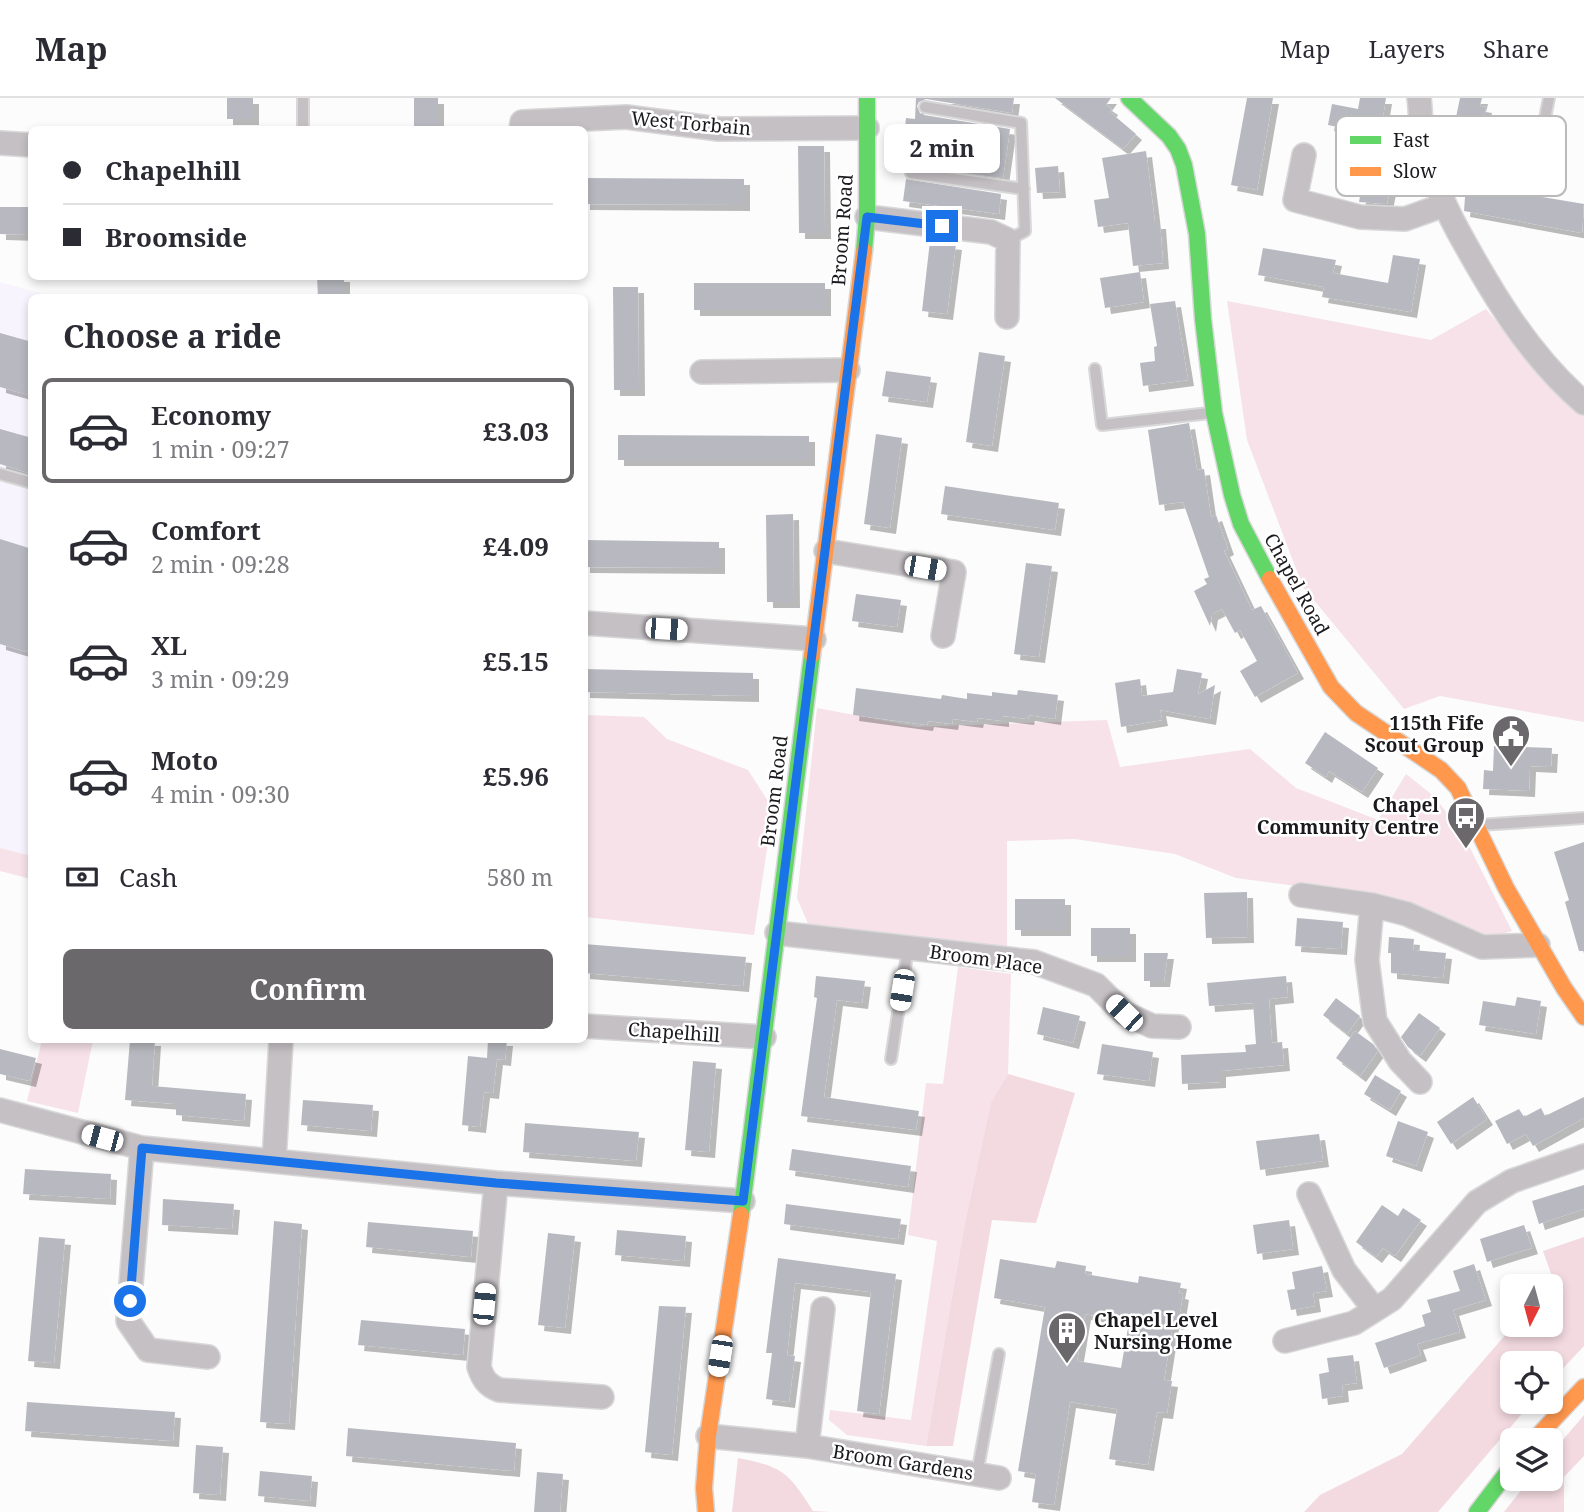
<!DOCTYPE html>
<meta charset="utf-8">
<style>
body{margin:0;font-family:"Noto Serif",serif;background:#f7f7f7;color:#2b2b33;height:100vh;display:flex;flex-direction:column;font-size:26px;white-space:nowrap}
*{box-sizing:border-box;margin:0}
p{font-size:23px;color:#7c7c81}
.icon{flex:none;width:38px;height:38px;fill:none;stroke:currentColor;stroke-width:2;stroke-linecap:round;stroke-linejoin:round}
.map{position:relative;flex:1;overflow:hidden}
.drawer{position:absolute;left:28px;top:196px;width:560px;height:749px;display:flex;flex-direction:column;background:#fff;border-radius:10px;box-shadow:0 4px 10px #0003}
.drawer>*{flex:none}
.top-card{position:absolute;left:28px;top:28px;width:560px;height:154px;border-radius:10px;box-shadow:0 4px 10px #0003;display:grid;align-content:center;height:154px;padding:0 35px;background:#fff}
.needle{width:46px;rotate:186deg}
.tools{position:absolute;left:1500px;top:1176px;display:grid;gap:14px}
.tools a{display:grid;place-items:center;width:63px;height:63px;border-radius:10px;background:#fff;box-shadow:0 4px 10px #0003;font-size:35px}
.end{position:absolute;width:32px;height:32px;margin:-16px;border:9px solid #1a73e8;background:#fff;box-shadow:0 0 0 4px #fff}
.from{border-radius:50%}
.bubble{position:absolute;height:49px;border-radius:10px;background:#fff;box-shadow:0 4px 10px #0003;font-size:23px;font-weight:700;line-height:49px;text-align:center}
.car{position:absolute;width:21px;height:42px;margin:-21px -10px;border-radius:9px;box-shadow:0 0 5px 2px #0007;background:linear-gradient(#fff 24%,#345 0 40%,#fff 0 76%,#345 0 86%,#fff 0)}
.top-card b{display:flex;align-items:center;gap:24px;height:66px;font-size:26px}
.top-card b+b{border-top:2px solid #e1e1e2}
.top-card i{width:18px;height:18px;background:#2b2b33}
ul{padding:0;list-style:none}
li{display:flex;align-items:center;gap:21px;height:105px;margin:0 14px 10px;padding:0 21px;border:4px solid transparent;border-radius:10px}
li div{flex:1}
li b{display:block;font-size:26px}
li em{font-style:normal;font-weight:700}
li.on{border-color:#6a686b}
li>.icon{width:63px;height:63px;stroke-width:1.5}
h2{padding:0 35px;font-size:32px;line-height:84px}
.pay{display:flex;align-items:center;gap:18px;height:77px;padding:0 35px;font-size:26px}
.pay p{margin-inline-start:auto}
.button{display:flex;gap:14px;margin-top:auto;padding:14px 35px}
.button a{flex:1;height:80px;border-radius:10px;background:#6a686b;color:#fff;font-size:28px;font-weight:700;line-height:80px;text-align:center}
header{display:flex;align-items:center;gap:42px;box-sizing:border-box;height:98px;padding:0 35px;background:#fff;border-bottom:2px solid #e1e1e2}
header strong{font-size:33px}
nav{display:flex;gap:38px;margin-inline-start:auto;font-size:24px}
.map>svg:first-child{display:block}
.built{fill:#f8f4fd}
.green{fill:#f6e2e8}
.forest{fill:#f3dae1}
.building{fill:#b8b9c0;fill-rule:evenodd;filter:url(#shadow)}
.lines{fill:none;stroke-linecap:round;stroke-linejoin:round}
.lane-casing{stroke:#d8d8d8;stroke-width:14}
.street-casing{stroke:#d8d8d8;stroke-width:26}
.fast-casing{stroke:#d8d8d8;stroke-width:19}
.slow-casing{stroke:#d8d8d8;stroke-width:19}
.lane{stroke:#c5c0c4;stroke-width:10}
.street{stroke:#c5c0c4;stroke-width:23}
.fast{stroke:#63d668;stroke-width:16}
.slow{stroke:#ff974d;stroke-width:16}
.route{stroke:#1a73e8;stroke-width:9}
.labels{text-anchor:middle;stroke-width:5;stroke-linejoin:round;paint-order:stroke}
.street-label{font-size:19px;fill:#1b191d;stroke:#fff}
.poi-label{font-size:19px;font-weight:bold;fill:#1b191d;stroke:#fff;text-anchor:end}
.key{fill:#fff;stroke:#bbbabb;stroke-width:2}
.key-label{font-size:19px;fill:#1b191d}
</style>
<header>
<strong>Map</strong>
<nav><a>Map</a><a>Layers</a><a>Share</a></nav>
</header>
<div class="map">
<svg width="1584" height="1414" viewBox="0 0 1584 1414">
<defs>
<filter id="shadow"><feDropShadow dx="6" dy="6" stdDeviation="0" flood-color="#0004"/></filter>
</defs>
<rect width="100%" height="100%" fill="#fcfcfc"/>
<path class="built" d="M0 184 55 199 32 200 31 758 0 750Z"/>
<path class="green" d="M1227 203 1431 242 1486 211 1559 299 1584 316V624L1440 598 1404 611 1303 489 1247 342Z
M817 610 917 629 1107 622 1120 669 1250 651 1296 690 1378 722 1406 676 1435 699 1465 740 1512 833 1500 837 1481 839 1389 800 1236 780 1175 756 1075 741 1007 743V852L809 828 797 800Z
M585 617 644 619 667 641 748 672 773 711 754 837 585 819Z
M0 750 31 758V781L0 773Z
M958 869 1011 876 1008 976 991 1004 965 1124 926 1348 847 1337 829 1322 830 1312 911 1322 937 1143 908 1137 926 985 943 986Z
M42 942H93L78 1015 27 1003Z"/>
<path class="forest" d="M1008 976 1075 995 1036 1125 992 1122 953 1348H926L965 1124 991 1004Z
M1584 1139V1248L1551 1283 1550 1265H1512V1304H1532L1438 1414H1304L1320 1397 1402 1356 1514 1227H1550L1551 1193 1556 1190 1543 1153Z
M1584 1317V1358L1564 1379V1414H1504L1530 1381H1550L1551 1356Z
M738 1360C783 1369 788 1374 813 1413L831 1414H732Z"/>
<path class="building" d="M227 0H253V21H227Z
M414 0H438V32H414Z
M916 0H1014L1012 15 926 1 919 4 917 8 920 15 924 17 1010 31 1003 80 908 68 909 57 902 56 906 20 915 21Z
M1055 0H1111L1106 7 1112 11 1110 14 1136 36 1123 51Z
M1247 0H1273L1257 92 1231 87Z
M1360 0H1386L1380 37 1389 38 1383 73 1393 75 1387 106 1359 104 1363 82 1357 80 1358 72 1355 71 1362 34 1328 27 1332 6 1358 11Z
M1460 0H1482L1480 8 1486 9 1483 26 1487 27 1483 48 1456 43 1460 25 1455 24Z
M798 48H824L825 135H799Z
M1146 53 1155 125H1160L1163 165 1133 168 1128 125 1098 129 1094 102 1109 100 1102 60Z
M1058 68 1060 94 1037 95 1035 70Z
M584 80 744 81V107L584 106Z
M906 81 1001 96 999 116 903 103Z
M1466 86 1584 106 1582 135 1464 113Z
M0 109H32V137L0 136Z
M930 143 956 146 947 216 922 213Z
M1263 150 1336 162 1333 175 1388 185 1393 157 1420 161 1411 214 1322 199 1324 189 1258 177Z
M1140 174 1144 204 1105 210 1100 180Z
M317 178H344V200H318Z
M694 185H825V212H694Z
M613 189H638L639 292H614Z
M1175 203 1188 282 1143 288 1140 265 1155 263 1154 249 1157 248 1150 206Z
M0 235 32 244V298L0 289Z
M979 254 1005 258 992 348 966 344Z
M886 273 931 279 927 304 882 298Z
M1189 325 1197 372 1204 371 1211 419 1216 417 1228 451 1224 453 1252 512 1261 508 1298 575 1255 599 1240 573 1257 563 1240 532 1235 535 1222 511 1212 516 1210 528 1194 493 1207 486 1204 481 1209 479 1183 404 1159 407 1148 332Z
M0 331 32 340V376L0 366Z
M876 336 902 340 890 430 864 426Z
M618 337 809 338V362H618Z
M945 388 1059 405 1055 432 941 416Z
M793 416 794 504H767L766 417Z
M0 441 32 451V538L27 554 0 546Z
M584 442 719 444V470L584 469Z
M1026 465 1052 468 1039 559 1014 556Z
M856 496 901 502 897 529 852 523Z
M584 571 753 575V598L584 594Z
M1177 571 1202 575 1198 596 1215 587 1210 621 1160 612 1162 622 1121 629 1115 585 1140 581 1142 598 1173 594Z
M856 590 941 601 942 597 967 601V595L992 598V594L1017 597 1018 592 1058 597 1055 621 1029 617 1028 621 1003 618V623L978 620 977 624 953 621 952 626 928 623 927 627 853 617Z
M1325 634 1378 670 1362 694 1329 673 1326 679 1305 665Z
M1494 648 1552 650 1551 669 1530 668 1529 693 1483 691 1484 672 1493 673Z
M1584 744V853H1579L1565 804 1569 802 1554 754Z
M1247 794 1248 839 1206 840 1204 795Z
M1015 801H1065V832H1015Z
M1297 820 1343 824 1341 851 1295 848Z
M1091 830H1130V858H1091Z
M1389 839 1414 841 1413 852 1446 855 1443 880 1391 875V855H1388Z
M584 846 746 859 743 888 584 875Z
M1144 855H1168L1164 883H1144Z
M816 878 865 883 862 905 837 902 824 999 919 1013 916 1032 801 1018 817 900 814 899Z
M1286 878 1288 899 1269 901 1272 945 1282 944 1284 967 1220 973V984L1182 986 1181 957 1246 954 1245 947 1256 946 1253 905 1209 908 1207 885Z
M1517 899 1541 903 1536 936 1479 927 1483 903 1515 908Z
M1336 900 1360 918 1347 936 1323 917Z
M1043 909 1080 918 1073 945 1037 936Z
M1419 915 1440 930 1420 958 1408 949 1401 939Z
M1355 933 1373 946 1378 953 1360 978 1336 960Z
M130 942H155L152 988 246 996 244 1023 176 1017V1006L125 1002Z
M488 942H507L505 962 497 961 493 995 484 994 480 1029 462 1027 468 958 487 960Z
M1102 946 1153 954 1149 983 1097 976Z
M0 951 36 960 30 983 0 976Z
M693 963 716 965 709 1054 685 1052Z
M1375 977 1401 993 1390 1012 1364 996Z
M1473 999 1487 1021 1451 1046 1437 1024Z
M1584 999V1020L1533 1048 1526 1036 1507 1046 1495 1023 1519 1011 1524 1019 1541 1010 1545 1018Z
M303 1002 373 1007 371 1033 301 1027Z
M1398 1023 1428 1034 1416 1068 1386 1058Z
M525 1025 639 1034 636 1063 523 1054Z
M1319 1036 1323 1063 1260 1072 1256 1043Z
M792 1051 911 1068 908 1089 789 1072Z
M25 1071 111 1076 110 1101 23 1096Z
M1584 1087V1111L1539 1126 1532 1103Z
M163 1101 234 1106 232 1131 162 1127Z
M786 1106 901 1121 898 1141 784 1126Z
M1382 1107 1398 1118 1403 1110 1421 1122 1395 1158 1383 1150 1376 1159 1356 1144Z
M1289 1122 1293 1151 1257 1156 1253 1127Z
M274 1123 302 1126 289 1326 260 1324Z
M368 1124 473 1133 471 1159 366 1149Z
M1524 1127 1532 1150 1487 1164 1480 1141Z
M617 1132 686 1138 684 1163 615 1157Z
M548 1135 575 1138 565 1230 538 1227Z
M39 1139 65 1141 54 1265 28 1263Z
M778 1160 896 1176 879 1316 857 1313 871 1194 795 1185 787 1257 778 1256 795 1258 789 1304 766 1301 772 1255H766Z
M1000 1161 1055 1170 1057 1163 1086 1168 1085 1176 1138 1185 1139 1178 1181 1185 1179 1195 1183 1196 1178 1226 1173 1225 1164 1282 1172 1283 1167 1315 1157 1314 1148 1367 1109 1361 1117 1311 1070 1304 1054 1407 1032 1404 1036 1376 1018 1373 1045 1209 994 1200ZM1085 1216 1129 1224 1121 1270 1077 1263Z
M1474 1166 1486 1202 1453 1212 1460 1234 1417 1246 1421 1257 1384 1270 1375 1245 1425 1228 1422 1217 1431 1214 1427 1202 1460 1193 1453 1173Z
M1322 1168 1327 1193 1313 1195 1315 1208 1291 1212 1287 1192 1295 1191 1292 1174Z
M659 1208 686 1209 672 1357 645 1354Z
M361 1222 465 1231 463 1257 358 1247Z
M1353 1257 1357 1285 1342 1287 1343 1298 1322 1301 1319 1276 1329 1274 1327 1260Z
M27 1304 175 1314 173 1343 25 1333Z
M348 1330 516 1345 514 1373 346 1358Z
M196 1347 223 1349 220 1397 193 1395Z
M260 1373 312 1378 310 1403 258 1398Z
M537 1374 563 1376 560 1414H534Z"/>
<g class="lines">
<defs>
<path id="lane" d="M925 9 1021 25 1025 133 1008 142
M1543 30 1549 0
M303 32V0
M911 75 1024 91
M1095 271 1102 327 1210 315
M0 376 32 385
M1479 727 1584 720
M891 961 908 850
M977 1376 999 1256"/>
<path id="street" d="M1419 0C1421 14 1420 29 1423 43 1429 74 1443 105 1458 133 1492 195 1529 258 1584 305
M521 32 522 24 626 19 719 31 867 30
M0 45 32 47
M1304 57 1295 102 1360 119 1405 121 1444 107
M867 119 991 134 1008 142 1007 219
M702 274 848 272
M826 453 954 474 943 538
M584 525 814 541
M1301 797 1372 807 1407 816 1482 849 1538 847
M1372 807 1367 862 1375 923 1400 963 1420 984
M777 835 1034 864 1096 887 1124 915 1152 928 1179 929
M584 928 764 939
M0 1012 142 1050 496 1085 743 1103
M142 1050 128 1223 148 1252 208 1259
M274 1063 281 942
M496 1085 479 1269C483 1281 487 1287 499 1292L602 1299
M1309 1096 1344 1172 1374 1211
M1285 1243 1354 1225 1392 1201 1477 1104 1512 1083 1584 1058
M708 1338 807 1348 999 1380
M807 1348 823 1211"/>
<path id="fast" d="M1129 0 1169 38 1178 51 1184 67 1197 136 1203 221 1214 315 1232 397 1241 426 1270 481
M864 153 867 119V0
M741 1117 812 557
M1477 1414 1512 1368"/>
<path id="slow" d="M1270 481 1331 589 1356 615 1441 672 1458 690 1506 790 1564 890 1584 919
M812 557 864 153
M1534 1342 1584 1289
M706 1414 704 1390 708 1338 741 1117"/>
</defs>
<use href="#lane" class="lane-casing"/>
<use href="#street" class="street-casing"/>
<use href="#fast" class="fast-casing"/>
<use href="#slow" class="slow-casing"/>
<use href="#lane" class="lane"/>
<use href="#street" class="street"/>
<use href="#fast" class="fast"/>
<use href="#slow" class="slow"/>
</g>
<g class="lines">
<path class="route" d="M130 1203 142 1050 496 1085 743 1103 867 119 942 128"/>
</g>
<defs>
<symbol id="civic-pin" viewBox="-11 -11 22 30"><path d="M0 17L-7.5 6A9.5 9.5 0 1 1 7.5 6Z" fill="#6a686b" stroke="#fff"/><path d="M-.6-6.5H3V-4.5H.6V-3L4-1V1h2V6H-6V1h2V-1L-.6-3ZM-1.2 2.5V6h2.4V2.5Z" fill="#fff"/></symbol>
<symbol id="bus-pin" viewBox="-11 -11 22 30"><path d="M0 17L-7.5 6A9.5 9.5 0 1 1 7.5 6Z" fill="#6a686b" stroke="#fff"/><path d="M-5-6H5V4H4V6H2V4H-2V6H-4V4H-5ZM-3.5-4V0h7V-4ZM-3.5 1.2v1.5H-2V1.2ZM2 1.2v1.5H3.5V1.2Z" fill="#fff"/></symbol>
<symbol id="building-pin" viewBox="-11 -11 22 30"><path d="M0 17L-7.5 6A9.5 9.5 0 1 1 7.5 6Z" fill="#6a686b" stroke="#fff"/><path d="M-4-6H4V6H1V3H-1V6H-4ZM-2.5-4.3h1.7v1.8h-1.7ZM.8-4.3h1.7v1.8H.8ZM-2.5-1h1.7V.8h-1.7ZM.8-1h1.7V.8H.8Z" fill="#fff"/></symbol>
</defs>
<g fill-rule="evenodd">
<use href="#civic-pin" x="1489" y="614" width="44" height="60"/>
<use href="#bus-pin" x="1444" y="696" width="44" height="60"/>
<use href="#building-pin" x="1045" y="1211" width="44" height="60"/>
</g>
<g class="labels">
<g class="street-label">
<text transform="translate(691 25) rotate(5)" y="7">West Torbain</text>
<text transform="translate(842 132) rotate(-86)" y="7">Broom Road</text>
<text transform="translate(1297 486) rotate(61)" y="7">Chapel Road</text>
<text transform="translate(774 693) rotate(-83)" y="7">Broom Road</text>
<text transform="translate(986 861) rotate(8)" y="7">Broom Place</text>
<text transform="translate(674 934) rotate(4)" y="7">Chapelhill</text>
<text transform="translate(903 1364) rotate(9)" y="7">Broom Gardens</text>
</g>
<g class="poi-label">
<text x="1484" y="632">115th Fife<tspan x="1484" dy="22">Scout Group</tspan></text>
<text x="1439" y="714">Chapel<tspan x="1439" dy="22">Community Centre</tspan></text>
<text x="1094" y="1229" text-anchor="start">Chapel Level<tspan x="1094" dy="22">Nursing Home</tspan></text>
</g>
</g>
<rect x="1336" y="18" width="230" height="80" rx="10" class="key"/>
<rect x="1350" y="38" width="31" height="8" fill="#63d668"/>
<rect x="1350" y="69" width="31" height="9" fill="#ff974d"/>
<g class="key-label">
<text x="1393" y="49">Fast</text>
<text x="1393" y="80">Slow</text>
</g>
</svg>
<div class="tools">
<a><svg class="needle" viewBox="-14 -14 28 28"><path d="M0-13l5 13h-10z" fill="#e53935"/><path d="M0 13l5-13h-10z" fill="#7c7c81"/></svg></a>
<a><svg class="icon" aria-label="locate" viewBox="0 0 24 24"><circle cx="12" cy="12" r="6"/><path d="M12 2v4M12 18v4M2 12h4M18 12h4"/></svg></a>
<a><svg class="icon" aria-label="layers" viewBox="0 0 24 24"><path d="M12 4l9 5-9 5-9-5zM3 14l9 5 9-5"/></svg></a>
</div>
<i class="end from" style="left:130px;top:1203px"></i>
<i class="end" style="left:942px;top:128px"></i>
<div class="bubble" style="left:884px;top:26px;width:116px">2 min</div>
<i class="car" style="left:925px;top:470px;rotate:100deg"></i>
<i class="car" style="left:666px;top:531px;rotate:94deg"></i>
<i class="car" style="left:902px;top:892px;rotate:189deg"></i>
<i class="car" style="left:1124px;top:915px;rotate:314deg"></i>
<i class="car" style="left:102px;top:1040px;rotate:285deg"></i>
<i class="car" style="left:484px;top:1206px;rotate:5deg"></i>
<i class="car" style="left:720px;top:1258px;rotate:189deg"></i>
<div class="top-card">
<b><i class="from"></i>Chapelhill</b>
<b><i></i>Broomside</b>
</div>
<section class="drawer">
<h2>Choose a ride</h2>
<ul>
<li class="on"><svg class="icon" aria-label="car" viewBox="0 0 24 24"><path d="M5 17H2v-5l4-1 3-4h7l3 4 3 1v5h-3M9 17h6M6 11h13"/><circle cx="7" cy="17" r="2"/><circle cx="17" cy="17" r="2"/></svg><div><b>Economy</b><p>1 min · 09:27</p></div><em>£3.03</em></li>
<li><svg class="icon" aria-label="car" viewBox="0 0 24 24"><path d="M5 17H2v-5l4-1 3-4h7l3 4 3 1v5h-3M9 17h6M6 11h13"/><circle cx="7" cy="17" r="2"/><circle cx="17" cy="17" r="2"/></svg><div><b>Comfort</b><p>2 min · 09:28</p></div><em>£4.09</em></li>
<li><svg class="icon" aria-label="car" viewBox="0 0 24 24"><path d="M5 17H2v-5l4-1 3-4h7l3 4 3 1v5h-3M9 17h6M6 11h13"/><circle cx="7" cy="17" r="2"/><circle cx="17" cy="17" r="2"/></svg><div><b>XL</b><p>3 min · 09:29</p></div><em>£5.15</em></li>
<li><svg class="icon" aria-label="car" viewBox="0 0 24 24"><path d="M5 17H2v-5l4-1 3-4h7l3 4 3 1v5h-3M9 17h6M6 11h13"/><circle cx="7" cy="17" r="2"/><circle cx="17" cy="17" r="2"/></svg><div><b>Moto</b><p>4 min · 09:30</p></div><em>£5.96</em></li>
</ul>
<div class="pay"><svg class="icon" aria-label="cash" viewBox="0 0 24 24"><path d="M3 7h18v10H3z"/><circle cx="12" cy="12" r="2"/></svg>Cash<p>580 m</p></div>
<div class="button"><a>Confirm</a></div>
</section>
</div>
